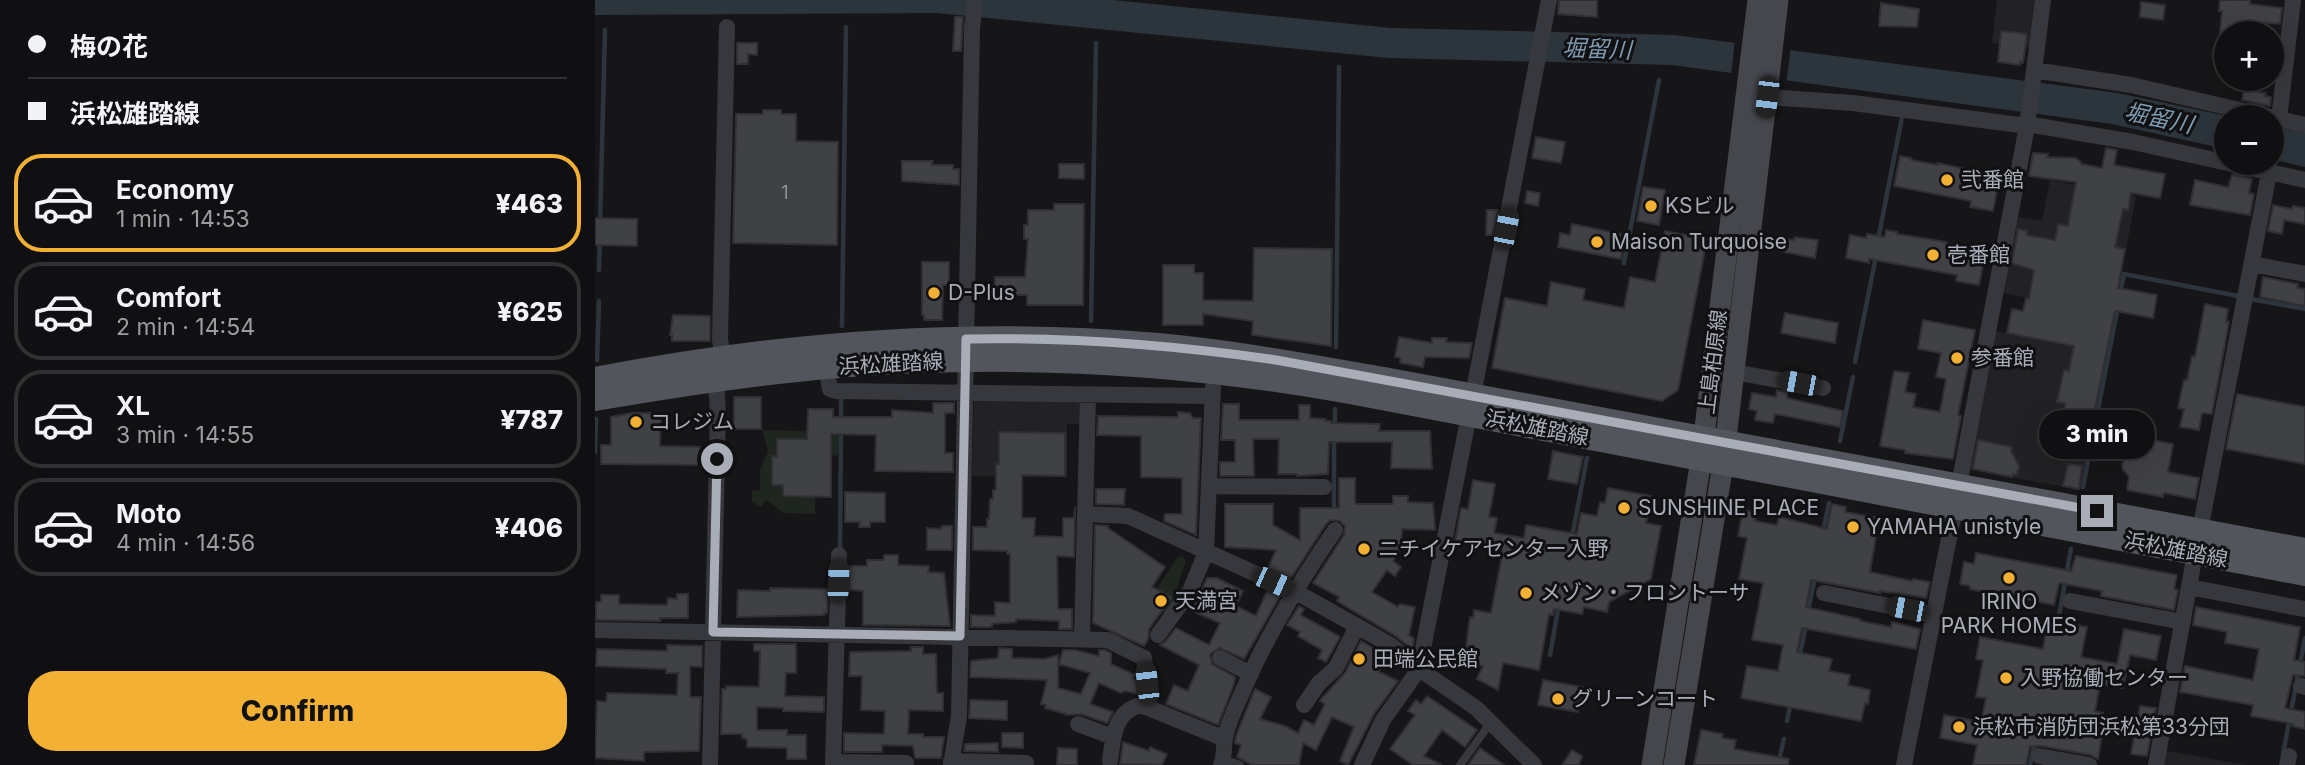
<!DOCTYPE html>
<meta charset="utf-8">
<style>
body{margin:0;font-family:Inter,"Noto Sans JP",sans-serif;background:#1e1e20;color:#f1f3f6;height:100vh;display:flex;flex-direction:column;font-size:26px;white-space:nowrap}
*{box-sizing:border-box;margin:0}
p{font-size:23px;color:#9c9d9f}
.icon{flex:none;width:38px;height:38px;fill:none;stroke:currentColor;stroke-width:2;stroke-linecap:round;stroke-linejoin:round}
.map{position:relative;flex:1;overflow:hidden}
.panel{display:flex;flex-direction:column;background:#101012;width:595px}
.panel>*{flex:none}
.guide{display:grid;align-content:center;height:154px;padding:0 28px;background:#101012}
.controls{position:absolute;left:1619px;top:21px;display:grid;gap:14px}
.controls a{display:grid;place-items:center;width:70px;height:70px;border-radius:50%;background:#101012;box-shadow:0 7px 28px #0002,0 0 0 2px #303032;font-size:35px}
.end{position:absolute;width:32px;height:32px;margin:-16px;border:9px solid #a8adb8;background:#111;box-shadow:0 0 0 4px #111}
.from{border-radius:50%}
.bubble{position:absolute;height:49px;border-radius:24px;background:#101012;box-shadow:0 7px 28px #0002,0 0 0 2px #303032;font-size:23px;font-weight:800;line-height:49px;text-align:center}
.car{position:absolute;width:21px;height:42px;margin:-21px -10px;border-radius:9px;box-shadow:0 0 5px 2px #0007;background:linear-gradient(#222 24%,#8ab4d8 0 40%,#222 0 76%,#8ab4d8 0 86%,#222 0)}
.guide b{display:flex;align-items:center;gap:24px;height:66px;font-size:26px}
.guide b+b{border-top:2px solid #303032}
.guide i{width:18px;height:18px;background:#f1f3f6}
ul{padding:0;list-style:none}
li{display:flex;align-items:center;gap:21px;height:98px;margin:0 14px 10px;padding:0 14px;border:4px solid #303032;border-radius:28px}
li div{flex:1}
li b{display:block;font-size:26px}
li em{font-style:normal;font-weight:800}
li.current{border-color:#f2b134}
li>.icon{width:63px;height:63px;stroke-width:1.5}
.action{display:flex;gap:14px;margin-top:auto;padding:14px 28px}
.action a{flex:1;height:80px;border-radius:28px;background:#f2b134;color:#111;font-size:28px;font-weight:800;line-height:80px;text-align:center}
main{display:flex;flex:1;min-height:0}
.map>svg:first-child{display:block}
.built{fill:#222225}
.green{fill:#1e261f}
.water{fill:#2c353c}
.pier{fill:#161618}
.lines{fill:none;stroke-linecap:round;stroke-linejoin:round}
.stream{stroke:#2c353c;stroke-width:4.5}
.building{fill:#404145;stroke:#303034;stroke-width:2}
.lane{stroke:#37383d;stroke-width:8}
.street{stroke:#37383d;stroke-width:16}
.secondary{stroke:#45474d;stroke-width:21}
.primary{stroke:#53555c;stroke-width:24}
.route{stroke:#a8adb8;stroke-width:9}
.poi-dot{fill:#f2b134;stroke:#111113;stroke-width:2.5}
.labels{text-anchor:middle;stroke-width:6;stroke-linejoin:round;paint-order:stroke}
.number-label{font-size:18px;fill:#8e929b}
.poi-label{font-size:21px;fill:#a8adb8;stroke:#111113;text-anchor:start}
.street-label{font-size:21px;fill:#a8adb8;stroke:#111113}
.water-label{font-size:23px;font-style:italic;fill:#7f9bb3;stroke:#111113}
</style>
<main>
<section class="panel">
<div class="guide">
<b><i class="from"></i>梅の花</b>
<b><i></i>浜松雄踏線</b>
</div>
<ul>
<li class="current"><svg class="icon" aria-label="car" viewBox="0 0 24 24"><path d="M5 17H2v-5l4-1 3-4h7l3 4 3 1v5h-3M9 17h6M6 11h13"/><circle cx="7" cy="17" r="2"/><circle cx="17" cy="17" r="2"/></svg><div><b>Economy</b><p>1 min · 14:53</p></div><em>¥463</em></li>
<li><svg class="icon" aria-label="car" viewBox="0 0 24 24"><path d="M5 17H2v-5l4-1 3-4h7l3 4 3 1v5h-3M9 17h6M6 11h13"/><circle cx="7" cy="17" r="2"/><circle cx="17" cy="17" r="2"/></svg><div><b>Comfort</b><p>2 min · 14:54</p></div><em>¥625</em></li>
<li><svg class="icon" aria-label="car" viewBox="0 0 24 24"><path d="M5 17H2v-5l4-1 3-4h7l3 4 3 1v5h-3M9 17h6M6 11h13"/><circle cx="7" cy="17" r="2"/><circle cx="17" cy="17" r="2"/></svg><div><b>XL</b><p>3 min · 14:55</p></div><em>¥787</em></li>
<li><svg class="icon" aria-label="car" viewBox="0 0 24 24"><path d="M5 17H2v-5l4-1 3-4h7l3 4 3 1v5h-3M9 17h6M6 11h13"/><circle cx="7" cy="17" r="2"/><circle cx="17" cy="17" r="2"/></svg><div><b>Moto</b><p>4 min · 14:56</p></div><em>¥406</em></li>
</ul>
<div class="action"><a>Confirm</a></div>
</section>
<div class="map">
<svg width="1710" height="765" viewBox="0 0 1710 765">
<rect width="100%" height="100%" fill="#161618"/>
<path class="built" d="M1402 0H1442L1436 48 1397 43Z
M1455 180 1541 196 1519 314 1407 293 1421 217 1447 221Z
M1399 331 1512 353 1486 490 1373 469Z
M379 396 485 397 488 424H472V477L377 476Z
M1568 750 1651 765H1565Z"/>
<path class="green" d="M167 430 243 432 244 453 241 456 236 455V439H181V456L177 457V485L187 486V497H220V514L189 513 171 500 166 507 157 501V491L165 490V470L173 451Z
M587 556 591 561C584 578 581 596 573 612L565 614 556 609 554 601 581 559Z"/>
<path class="water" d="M0 0H518L796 28 1079 35 1523 93 1637 117H1631V149L1517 124 1077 65 794 58 342 13 0 15Z
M1677 126 1710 133V167L1677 159Z"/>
<path class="pier" d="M1140 39 1196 45 1191 85 1136 76Z"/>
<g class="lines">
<path class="stream" d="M5 223 10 30
M1283 240 1307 117
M1029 263 1064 80
M4 270 5 239
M1525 294 1529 274 1643 296
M1656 299 1710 309
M496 321 501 43
M247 326 251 27
M741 347 744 67
M2 360 4 301
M1260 362 1281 256
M246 420V397
M740 426V409
M1245 441 1258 377
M0 452 1 419
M1488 487 1523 306
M739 513V438
M1228 531 1234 503
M977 537 992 458
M245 550 246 429
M1213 610 1220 578
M1462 627 1476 549
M955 655 964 604
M1204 658 1211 626
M1192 721 1196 701
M1688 754 1710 638
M1183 765 1189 739
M1435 765 1440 742"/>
</g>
<path class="building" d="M964 0H1002V17L963 14Z
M1625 0H1655V4L1687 8 1685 24 1651 21 1650 33H1625L1627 11H1624Z
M1546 2 1570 5 1568 20 1545 17Z
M1286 3 1324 9 1322 27 1284 26Z
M360 17H368L366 51H358Z
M1406 31 1432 34 1428 63 1425 62V65L1403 62Z
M142 43H162V55L153 54V64H142Z
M1649 90 1671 93 1670 96 1676 97 1675 106 1647 100Z
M168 110H186V114H201V141L243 142 242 245 138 243 141 114H168Z
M941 137 970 142 966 163 937 158Z
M1511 148 1522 150 1519 165 1570 174 1565 198 1536 193 1533 210 1528 209 1520 247 1530 249 1523 288 1562 295 1558 318 1520 311 1494 438 1470 433V403L1462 402 1469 370 1474 371 1479 346 1412 333 1417 309 1428 311 1431 298 1434 299 1439 270 1417 263 1423 229 1432 231V235L1460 240 1463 224 1473 226 1481 182 1434 176 1438 153 1453 154 1452 157 1480 158 1486 162V164L1507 168Z
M1305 156 1316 158V160L1343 165V163L1393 174V172L1405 174 1398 211 1375 207 1376 201 1299 186Z
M307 161H338L337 165H358V169H364V185L307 181Z
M464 164H489V179L464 178Z
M1637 175 1657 179 1654 193 1659 194 1655 215 1595 205 1600 180 1633 187Z
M1048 187 1070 190 1064 225 1042 221Z
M932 191 945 193 943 206 930 203Z
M459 204H489L488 305H432V295H400V277H430L433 239H429V225H433V210H459Z
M1678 205 1697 209 1698 206 1710 208V224L1689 220 1687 234 1673 231Z
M892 210H903L898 235H891Z
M0 218 42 219V246L0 245Z
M977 224 1031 235 1026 259 963 247 965 233 975 235Z
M1291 230 1302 232V234L1352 242V244L1379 249V247L1391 249 1384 285 1361 281 1362 275 1274 259V263L1251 258 1255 235 1271 238 1272 234 1290 237Z
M1070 231 1112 239 1083 390 1067 401 897 368 910 298 952 306 956 282 990 289 988 300 1029 308 1035 277 1060 282Z
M1200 237 1223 240 1220 258 1184 251 1186 238 1199 240Z
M659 248 737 249 736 346 657 335 658 321 608 314V325H568V265H599V273H608V300L658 301Z
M327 262H354V285H348L347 320H329V315H327Z
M1668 277 1703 284 1702 288 1710 289V306L1665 297Z
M1610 304 1633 309 1631 322H1634L1617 414 1607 413 1604 430 1585 427 1589 409 1583 408 1589 380H1592L1597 356 1600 357Z
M1190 313 1243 323 1240 343 1186 333Z
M78 315 115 316V341H77V335H75Z
M1328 320 1380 330 1363 415 1366 416 1358 459 1310 453V450L1285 446 1299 371 1314 373 1310 392 1321 394 1318 407 1345 412 1351 379 1341 377 1346 353 1323 349Z
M804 337 837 343V338H852L851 342 877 343 874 358 830 357 828 367 805 363 806 358 800 357Z
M1182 390 1192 392V398L1248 411 1245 427 1180 414 1178 423 1160 420 1162 411 1154 409 1157 393 1181 397Z
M1642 394 1710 407V464L1631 449Z
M139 397H166V429H139Z
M338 403H359V413H350V453H358V472L280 471 281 435 236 434V497L188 496V485H177V456L182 457V439H212L213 409H238V417H297V410L338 413Z
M628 404H644V420H704V405H715V418L730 419V421H736V423L785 424 784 431H835L837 469 796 468 797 442H734L733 474 702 476V474H683L684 439H658L659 476H625V462H640V440H626Z
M583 412 595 413 598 418H606L601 535 569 521 570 514H587V478L546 477V436L502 435 503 416 583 417Z
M36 413H66L65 446 110 447 111 465 6 464V445H16V417Z
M404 432 470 433V476L427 475V518H440L439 536 468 537V518H479L480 507 479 557 462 556 463 609H477V629H464V621L421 619V622L397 624V627H376V615L400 616V602L415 603V554H412V551L378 550V527H392V519H394L395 499H398V490H401V464H404Z
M1542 437 1578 444 1573 472 1604 478 1600 499 1569 493 1568 497 1532 490 1534 476 1528 470 1527 464 1531 457 1539 452Z
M1383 440 1417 447 1416 451 1424 466 1422 475 1418 474 1417 477 1378 469Z
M958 451 988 457 982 484 953 479Z
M1473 464 1487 466 1484 489 1468 486Z
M744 478H760V504H798V496H813V502L838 503 840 530 807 529 806 549 798 561 806 567 800 576 792 570 777 592 803 607 805 604 820 607 814 635 819 639 817 649 802 637 742 601 744 597 718 583 749 535 750 526 745 521 736 520 731 524 696 578 673 568 681 550 630 547V504H678V525L705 540V508H744Z
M878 480 900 484 894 517 902 518 899 533 929 538 931 525 982 534 986 513 1002 516 1005 502 1010 503 1013 488 1056 496 1051 523 1066 526 1056 579 1014 602 1012 612 989 607 987 614 959 609 958 615 954 614 944 670 908 663 903 690 882 679 888 666 869 663 875 617 878 618 879 610 896 613 907 556V549L860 541 866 508 873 509Z
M501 489H530L529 505 501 504Z
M250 492 290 493V522H275V527H264L265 522H250Z
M1237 504 1251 507 1250 512 1284 518 1275 572 1317 581 1318 579 1335 582 1331 598 1285 591V593L1216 580 1211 607 1265 619V621L1296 627 1297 622 1325 629 1321 649 1207 628 1202 652 1237 659 1234 671 1255 675 1253 685 1275 690 1273 704 1270 703 1266 721 1146 698 1152 666 1183 671 1188 645 1157 640 1168 583 1144 579 1152 538 1143 536 1148 510 1162 512 1160 521 1182 525 1184 517 1232 529Z
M500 525 513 526V528L570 567 557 587 576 597 554 629 553 639 549 646 498 623Z
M347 526H357V550H332V528L346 529Z
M1381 553 1476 571 1481 556 1582 575 1579 589 1583 590 1579 610 1506 596 1507 591 1464 583 1459 605 1394 591V593L1375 589V586L1365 584 1369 562 1379 564Z
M289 555H303V565L334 566 333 572 349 573 355 626 268 625V591L254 590V566H272V560H289Z
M612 578H622L648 591 641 606 661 616 672 591 685 596 649 659 625 648 615 654 617 664 640 677 639 684 623 725 571 704 579 685 593 691 604 665 565 645 571 641 581 628 614 645 625 623 597 611Z
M175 588 233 589 232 613H229V615L142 617 143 590 175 591Z
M82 594H93V618H65V621L1 620V602H6V595H24V604L72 605 73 598 82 599Z
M704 606 709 609 706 615 745 637 731 662 723 658 727 650 703 636 705 632 692 625Z
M1601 607 1705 627 1699 660 1710 662V676L1698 675 1690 708 1710 712V729L1697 726 1698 724 1656 716 1658 705 1585 692 1590 666 1658 680 1664 649 1630 643 1632 632 1598 625Z
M1453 620 1492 627 1486 657 1522 664 1529 629 1566 636 1561 660 1535 655 1528 688 1505 684 1500 711 1508 713 1504 735H1507L1503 759 1496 755 1446 746H1435L1431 765H1378L1382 745 1345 738 1349 715 1386 722 1391 698 1381 697 1388 660 1381 659 1385 637 1448 649Z
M766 641 792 656 784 672 803 681 779 714 753 765 745 761 759 727 737 717 721 750 708 743 704 765H657L642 757 646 745 640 743 641 736 660 689 676 697 665 719 690 726 703 733 709 720 719 725 730 704 725 701 726 699 750 673Z
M159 644H201V673H191L190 696 229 697V712L188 711V708L162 707V730H192V735H211V759H192V748L152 747V739L147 738V734H126L127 689H131V686L164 687 165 651H159Z
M72 645 107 646V667L95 666V697H106L104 751 49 752V761L0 758 2 701 11 702 12 693 82 695 83 673H71V669L1 666 2 649 72 651Z
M316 647H328V654H341L342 693H348V711L314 710 313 734H328V737H349L346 758H320L318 746 287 745V752H249V733L289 734 290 711 266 710 267 676H254L255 652 316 651Z
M404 648 417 649V658L450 659 463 655V688L486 694 495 673 464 664 468 650H480L504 656V650H510L516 653V664L540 675 538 679 541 681 543 694 530 691 526 693 504 683 495 704 518 712 512 723 486 714 471 715V714L450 708 451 705 446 704 452 680 375 677 376 661 403 658Z
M948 680 988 687 983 712 943 705Z
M832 696 882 730 870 747 847 730 829 756 847 765H818L795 749 820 715 813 711 821 700 826 704Z
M375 700 412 701V720L374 718Z
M1545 706 1561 708 1552 756 1536 754Z
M1106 730 1128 734 1127 738 1141 740 1139 749 1194 759 1193 765H1099Z
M407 733H428V748L407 747Z
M528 742 554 751 555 747 572 754 567 765 525 764Z
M403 743V752L369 751 370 744Z
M463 748 482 749V765H462Z
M885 748 909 765H873Z
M977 750 987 756 984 765H967Z"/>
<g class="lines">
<path class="lane" d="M628 759 645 765
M865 765 896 722"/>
<path class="street" d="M1439 70 1536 85 1710 125
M1172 97 1258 103 1432 126
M1684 119 1698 0
M1432 124 1538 142 1710 180
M1657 264 1710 274
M128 357 125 340 132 27
M231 367 235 389 241 391 617 396
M1139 372 1228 388
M878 395 954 0
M1364 485 1432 126 1448 0
M614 486 729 487
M490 514 533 516 701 592 762 626 797 646 824 669 881 708 939 765
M1605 530 1674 173
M1594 587 1709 609
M1229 593 1339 615
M1475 601 1588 622
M0 630 513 640 549 658 555 708
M563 635 595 591 611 552 618 388
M487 639 493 394
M625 658 656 674
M1706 686 1710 687
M709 705 724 683 741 668 762 626
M483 724 518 737
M1444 756 1494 765
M356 761 431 763
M515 761C518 738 519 711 546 705L630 739
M238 762 311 763
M115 765 123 413 121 381
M238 765 244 555
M356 765 364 716 377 29 380 0
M626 765C630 756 628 748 630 739 632 724 641 707 647 693 671 636 705 581 740 530
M767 765 788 720 824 669 874 415
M1309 765 1360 508
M1561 765 1600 554
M1692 765 1694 756"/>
<path class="secondary" d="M1057 765 1106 460 1163 0
M1079 765 1128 464 1183 0"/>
<path class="primary" d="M0 379C187 343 373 328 563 345 639 352 714 366 789 379L1710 550
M0 399C76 386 154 374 231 367 405 352 583 361 755 392L1710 574"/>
</g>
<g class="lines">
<path class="route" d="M122 459 118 632 365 636 371 339C475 337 578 345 681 360L1502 511"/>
</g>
<g class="poi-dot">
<circle cx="1352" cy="180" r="7"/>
<circle cx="1056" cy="206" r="7"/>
<circle cx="1002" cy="242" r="7"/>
<circle cx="1338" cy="255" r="7"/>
<circle cx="339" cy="293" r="7"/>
<circle cx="1362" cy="358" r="7"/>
<circle cx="41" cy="422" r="7"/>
<circle cx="1029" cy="508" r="7"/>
<circle cx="1258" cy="527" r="7"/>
<circle cx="769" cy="549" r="7"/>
<circle cx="1414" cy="578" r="7"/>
<circle cx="931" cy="593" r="7"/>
<circle cx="566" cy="601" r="7"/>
<circle cx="764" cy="659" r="7"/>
<circle cx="1411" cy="678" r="7"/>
<circle cx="963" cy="699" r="7"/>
<circle cx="1364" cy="727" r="7"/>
</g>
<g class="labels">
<g class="number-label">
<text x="190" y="199">1</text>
</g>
<g class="poi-label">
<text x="1366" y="187">弐番館</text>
<text x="1070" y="213">KSビル</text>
<text x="1016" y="249">Maison Turquoise</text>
<text x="1352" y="262">壱番館</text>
<text x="353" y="300">D-Plus</text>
<text x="1376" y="365">参番館</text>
<text x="55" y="429">コレジム</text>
<text x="1043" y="515">SUNSHINE PLACE</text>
<text x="1272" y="534">YAMAHA unistyle</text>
<text x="783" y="556">ニチイケアセンター入野</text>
<text x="945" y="600">メゾン・フロントーサ</text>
<text x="580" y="608">天満宮</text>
<text x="1414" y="609" text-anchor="middle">IRINO<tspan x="1414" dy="24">PARK HOMES</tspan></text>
<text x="778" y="666">田端公民館</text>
<text x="1425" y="685">入野協働センター</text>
<text x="977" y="706">グリーンコート</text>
<text x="1378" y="734">浜松市消防団浜松第33分団</text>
</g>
<g class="street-label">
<text transform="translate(1118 362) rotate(-83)" y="7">上島柏原線</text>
<text transform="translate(296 364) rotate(-3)" y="7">浜松雄踏線</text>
<text transform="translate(942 428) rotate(11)" y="7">浜松雄踏線</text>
<text transform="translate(1581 550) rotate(11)" y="7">浜松雄踏線</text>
</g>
<g class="water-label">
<text transform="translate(1002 49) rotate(2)" y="8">堀留川</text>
<text transform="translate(1564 118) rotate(12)" y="8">堀留川</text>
</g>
</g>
</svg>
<div class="controls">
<a>+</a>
<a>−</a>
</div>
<i class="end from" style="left:122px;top:459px"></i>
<i class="end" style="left:1502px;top:511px"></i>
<div class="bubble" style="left:1444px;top:410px;width:116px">3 min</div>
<i class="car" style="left:1172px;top:97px;rotate:187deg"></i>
<i class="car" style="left:911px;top:228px;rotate:11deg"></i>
<i class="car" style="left:1204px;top:383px;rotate:281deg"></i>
<i class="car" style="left:243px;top:581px;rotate:2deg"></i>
<i class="car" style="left:678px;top:582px;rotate:114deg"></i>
<i class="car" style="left:1312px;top:609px;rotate:281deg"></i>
<i class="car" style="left:552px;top:683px;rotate:353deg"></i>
</div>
</main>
